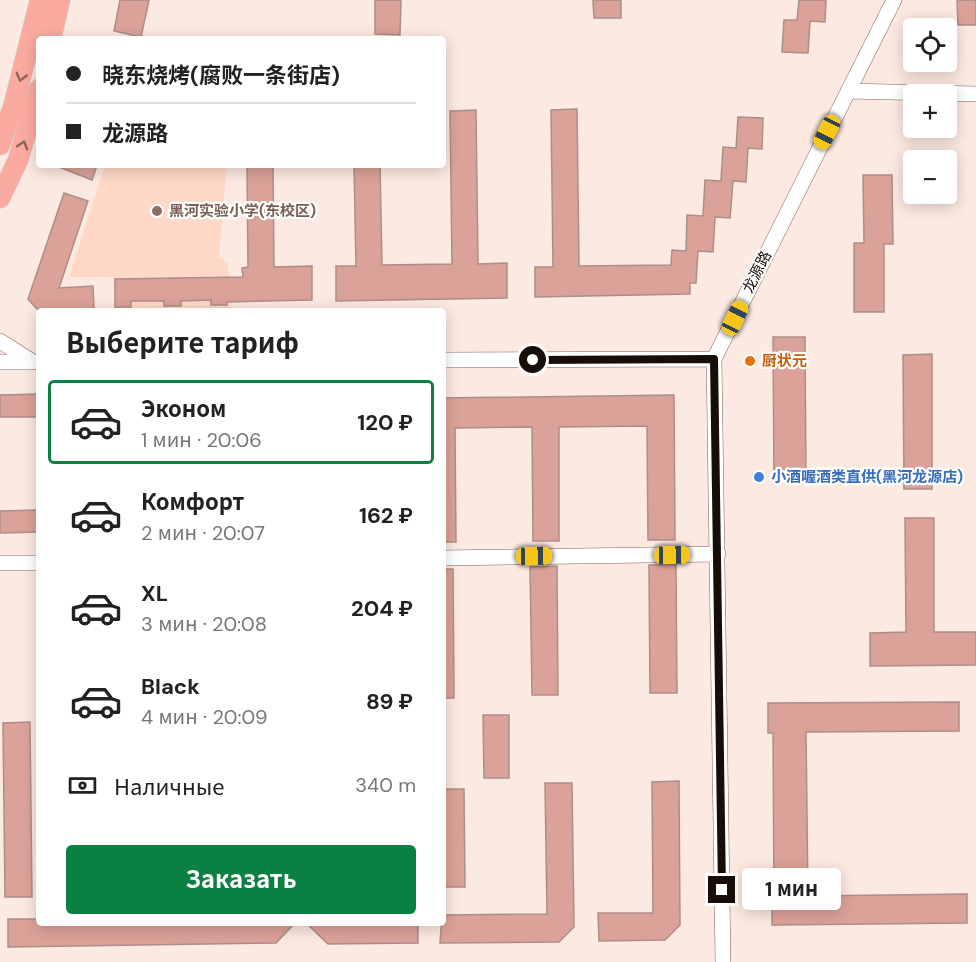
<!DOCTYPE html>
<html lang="ru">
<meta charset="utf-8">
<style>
body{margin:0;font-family:"DM Sans","Noto Sans SC",sans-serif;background:#f6f6f6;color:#222;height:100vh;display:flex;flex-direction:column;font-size:22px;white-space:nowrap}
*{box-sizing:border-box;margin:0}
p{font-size:20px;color:#767676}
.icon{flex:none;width:33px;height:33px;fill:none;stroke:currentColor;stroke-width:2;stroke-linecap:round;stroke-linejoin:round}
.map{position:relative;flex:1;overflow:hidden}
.drawer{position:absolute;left:36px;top:308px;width:410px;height:618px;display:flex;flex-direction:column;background:#fff;border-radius:6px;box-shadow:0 3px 15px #0003}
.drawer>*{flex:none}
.banner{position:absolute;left:36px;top:36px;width:410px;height:132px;border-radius:6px;box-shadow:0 3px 15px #0003;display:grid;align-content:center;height:132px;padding:0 30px;background:#fff}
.fabs{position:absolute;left:903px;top:18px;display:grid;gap:12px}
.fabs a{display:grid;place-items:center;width:54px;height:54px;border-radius:6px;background:#fff;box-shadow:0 3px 15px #0003;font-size:30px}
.end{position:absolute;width:27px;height:27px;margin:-14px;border:8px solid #170d09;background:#fff;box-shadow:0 0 0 3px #fff}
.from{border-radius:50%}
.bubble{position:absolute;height:42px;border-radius:6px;background:#fff;box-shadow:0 3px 15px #0003;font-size:20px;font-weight:700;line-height:42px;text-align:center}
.car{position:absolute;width:18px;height:36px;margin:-18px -9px;border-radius:8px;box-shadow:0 0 4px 2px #0007;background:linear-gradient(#f5c518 24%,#345 0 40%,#f5c518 0 76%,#345 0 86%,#f5c518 0)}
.banner b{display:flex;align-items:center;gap:21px;height:57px;font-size:22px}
.banner b+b{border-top:2px solid #e0e0e0}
.banner i{width:15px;height:15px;background:#222}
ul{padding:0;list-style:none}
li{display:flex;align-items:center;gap:18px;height:84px;margin:0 12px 9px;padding:0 18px;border:3px solid transparent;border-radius:6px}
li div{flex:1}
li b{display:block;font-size:22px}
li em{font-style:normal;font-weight:700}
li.current{border-color:#0b8043}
li>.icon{width:54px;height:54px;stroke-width:1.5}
h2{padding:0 30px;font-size:27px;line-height:72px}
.pay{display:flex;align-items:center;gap:15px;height:66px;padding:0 30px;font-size:22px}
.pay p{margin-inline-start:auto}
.button{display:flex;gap:12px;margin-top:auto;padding:12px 30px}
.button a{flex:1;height:69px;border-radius:6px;background:#0b8043;color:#fff;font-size:24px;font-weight:700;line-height:69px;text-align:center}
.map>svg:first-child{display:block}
.built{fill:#ffd8c7}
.building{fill:#dba299;stroke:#ad8d88;stroke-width:1.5}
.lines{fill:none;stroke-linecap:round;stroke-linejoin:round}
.minor-casing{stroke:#7f6459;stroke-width:16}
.major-casing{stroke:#d1cfce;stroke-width:21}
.minor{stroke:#fff;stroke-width:15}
.major{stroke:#fbaa9f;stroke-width:20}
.oneway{stroke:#94635c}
.route{stroke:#170d09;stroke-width:8}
.education-dot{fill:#8d6e63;stroke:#fff;stroke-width:2}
.food-dot{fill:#e8710a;stroke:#fff;stroke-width:2}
.shop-dot{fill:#3f7fe0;stroke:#fff;stroke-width:2}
.labels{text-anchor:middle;stroke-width:4.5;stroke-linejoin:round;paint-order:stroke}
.education-label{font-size:15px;font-weight:bold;fill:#785e54;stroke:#fff;text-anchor:start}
.street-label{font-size:15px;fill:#170d09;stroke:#fff}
.food-label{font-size:15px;font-weight:bold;fill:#c56008;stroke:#fff;text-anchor:start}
.shop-label{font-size:15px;font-weight:bold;fill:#366cbe;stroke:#fff;text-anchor:start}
</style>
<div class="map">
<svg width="976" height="962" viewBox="0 0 976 962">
<rect width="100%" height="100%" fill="#fce9e1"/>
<path class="built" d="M105 165H227L219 257 228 263 231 310H115L113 277H69Z"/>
<path class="building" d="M120 0H149L141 37 114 31Z
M375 0H401L400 35 375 34Z
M593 0H621V18H594Z
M799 0H826L825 22 810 21 808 53 782 52 784 20H797Z
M957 0H976V25H958Z
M577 109 579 266 671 265 672 250 686 251 687 215 703 216 705 180 721 181 723 147 736 148 738 117 763 118 762 149 748 148 746 182 733 181 730 218 715 217 713 252 698 251 696 283H690V294L535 297V267H553L551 110Z
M476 110 478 264 507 263V298L336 301V266H356L354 165H380L382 265 452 264 450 111Z
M54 165H97L92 180Z
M247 165H273L274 267 312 266V300L227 302V305H211V300L181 301V306H164V301H131V307H115V279L243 277 242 268 248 267Z
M863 175H892L893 244H884V312H854V243H864Z
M64 193 88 201 59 288 93 286 94 309 38 310 28 299Z
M773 337H805L806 479 774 480Z
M932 354V489H904L903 355Z
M39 394V417H0V395Z
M674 395 675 540H648L647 426 559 427V541H533L532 427 455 428 456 542H442V398Z
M39 510V532L0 533V511Z
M905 518H934V632H976V665L870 666V633L906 632Z
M676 564 677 693H650L649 565Z
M557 566 558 695H532L530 567Z
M442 569H453L454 698H442Z
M959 702V731L806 732 808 896 967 894V923L772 925V897H774L773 733H768V703Z
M483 715H509V778H484Z
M30 722 32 897H5L3 723Z
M679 781 680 925 665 940 599 941 598 913H653L652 782Z
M545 783H572L574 927 559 942 440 943 442 915 547 914Z
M442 789H464L465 887H442Z
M8 919H39V922H296L276 943 8 947Z
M305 922H418V943L328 944Z"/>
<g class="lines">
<defs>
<path id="minor" d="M848 91 976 94
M0 341 33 362
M442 360 714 359
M0 362H30
M442 558 718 554
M0 563H39
M723 962 714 359 894 0"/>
<path id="major" d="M51 39 60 0
M0 145 14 104 40 0
M0 198 18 160 39 89"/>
</defs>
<use href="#minor" class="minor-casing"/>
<use href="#major" class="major-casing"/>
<use href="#minor" class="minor"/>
<use href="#major" class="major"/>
</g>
<defs><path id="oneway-chevron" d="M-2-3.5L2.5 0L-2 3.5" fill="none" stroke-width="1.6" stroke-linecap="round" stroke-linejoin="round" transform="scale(1.5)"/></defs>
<g class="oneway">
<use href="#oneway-chevron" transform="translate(21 77) rotate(105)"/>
<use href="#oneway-chevron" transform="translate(23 145) rotate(-73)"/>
</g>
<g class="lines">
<path class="route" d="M533 360 714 359 722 890"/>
</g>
<circle class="education-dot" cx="157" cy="211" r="6"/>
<circle class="food-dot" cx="750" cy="361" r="6"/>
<circle class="shop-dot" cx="759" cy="477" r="6"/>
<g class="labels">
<g class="education-label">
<text x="169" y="216">黑河实验小学(东校区)</text>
</g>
<g class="street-label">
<text transform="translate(757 272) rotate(-63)" y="5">龙源路</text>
</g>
<g class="food-label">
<text x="762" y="366">厨状元</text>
</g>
<g class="shop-label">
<text x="771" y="482">小酒喔酒类直供(黑河龙源店)</text>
</g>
</g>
</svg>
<div class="fabs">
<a><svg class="icon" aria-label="locate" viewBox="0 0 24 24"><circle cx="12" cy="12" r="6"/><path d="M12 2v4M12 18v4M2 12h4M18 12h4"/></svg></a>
<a>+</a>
<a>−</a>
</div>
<i class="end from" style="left:533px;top:360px"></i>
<i class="end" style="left:722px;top:890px"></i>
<div class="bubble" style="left:742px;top:868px;width:99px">1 мин</div>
<i class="car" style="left:827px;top:132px;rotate:207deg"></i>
<i class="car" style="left:735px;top:318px;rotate:26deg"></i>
<i class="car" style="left:672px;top:555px;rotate:89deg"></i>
<i class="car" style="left:534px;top:556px;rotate:89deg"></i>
<div class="banner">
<b><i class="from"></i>晓东烧烤(腐败一条街店)</b>
<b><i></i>龙源路</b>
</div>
<section class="drawer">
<h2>Выберите тариф</h2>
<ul>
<li class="current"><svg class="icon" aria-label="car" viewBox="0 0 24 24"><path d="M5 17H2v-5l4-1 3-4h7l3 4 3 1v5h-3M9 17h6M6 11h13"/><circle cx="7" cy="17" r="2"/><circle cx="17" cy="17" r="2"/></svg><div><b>Эконом</b><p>1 мин · 20:06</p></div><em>120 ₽</em></li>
<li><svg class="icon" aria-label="car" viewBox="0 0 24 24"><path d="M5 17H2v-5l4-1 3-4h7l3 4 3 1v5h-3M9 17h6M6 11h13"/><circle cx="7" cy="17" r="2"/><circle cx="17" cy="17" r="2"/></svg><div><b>Комфорт</b><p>2 мин · 20:07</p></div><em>162 ₽</em></li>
<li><svg class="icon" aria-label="car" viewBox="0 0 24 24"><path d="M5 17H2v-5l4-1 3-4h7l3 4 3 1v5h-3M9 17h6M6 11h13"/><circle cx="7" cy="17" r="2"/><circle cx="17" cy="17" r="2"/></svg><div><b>XL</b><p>3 мин · 20:08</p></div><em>204 ₽</em></li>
<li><svg class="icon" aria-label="car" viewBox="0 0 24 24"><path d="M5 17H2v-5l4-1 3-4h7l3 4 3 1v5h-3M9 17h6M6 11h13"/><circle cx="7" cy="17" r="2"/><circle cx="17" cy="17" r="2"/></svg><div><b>Black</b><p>4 мин · 20:09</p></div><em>89 ₽</em></li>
</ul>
<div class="pay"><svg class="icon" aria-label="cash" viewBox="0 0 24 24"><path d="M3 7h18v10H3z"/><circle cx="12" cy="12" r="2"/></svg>Наличные<p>340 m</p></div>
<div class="button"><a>Заказать</a></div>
</section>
</div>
